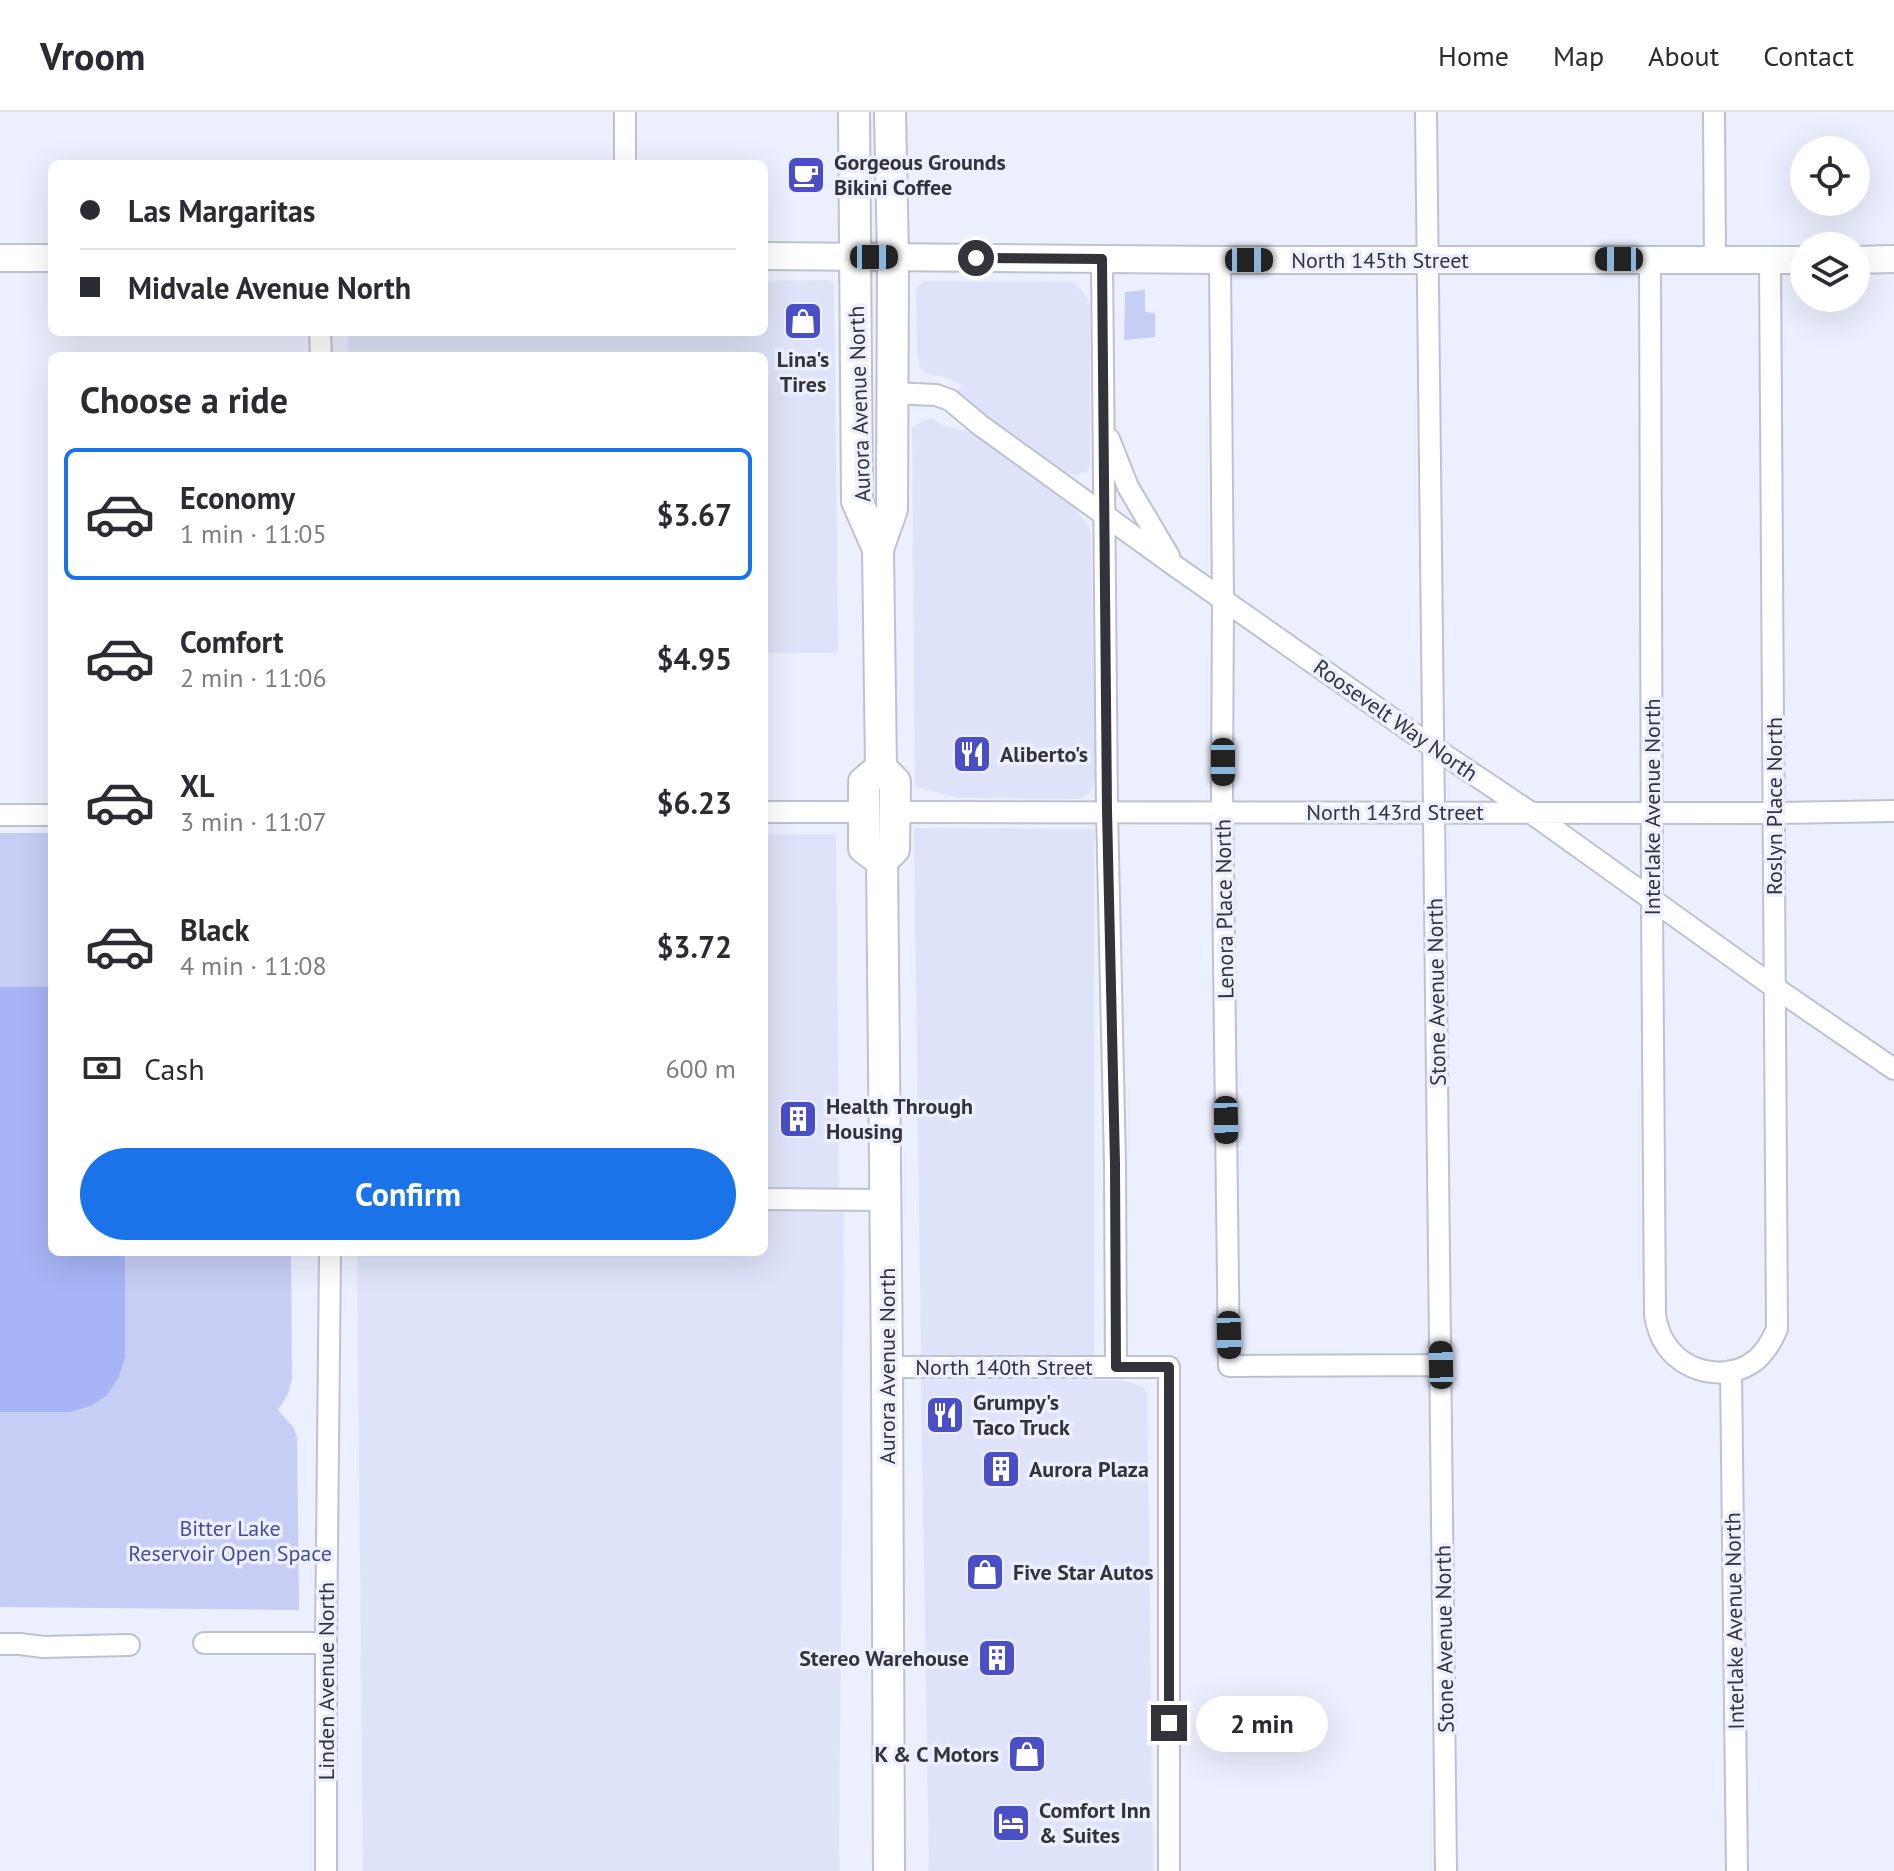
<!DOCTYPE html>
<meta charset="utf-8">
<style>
body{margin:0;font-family:"PT Sans",sans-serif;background:#f7f7f7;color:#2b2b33;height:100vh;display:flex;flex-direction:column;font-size:30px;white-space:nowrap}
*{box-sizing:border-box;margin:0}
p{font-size:26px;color:#7c7c81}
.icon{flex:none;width:44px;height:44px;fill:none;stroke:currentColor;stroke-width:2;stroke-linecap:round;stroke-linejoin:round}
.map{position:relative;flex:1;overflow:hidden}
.side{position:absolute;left:48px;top:240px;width:720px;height:904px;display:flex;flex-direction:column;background:#fff;border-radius:12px;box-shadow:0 8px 32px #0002}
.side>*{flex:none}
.banner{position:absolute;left:48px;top:48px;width:720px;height:176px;border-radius:12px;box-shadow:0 8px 32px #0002;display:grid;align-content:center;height:176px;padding:0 32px;background:#fff}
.tools{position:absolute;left:1790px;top:24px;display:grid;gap:16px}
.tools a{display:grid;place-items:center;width:80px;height:80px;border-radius:50%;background:#fff;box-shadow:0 8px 32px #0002;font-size:40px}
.end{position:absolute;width:36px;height:36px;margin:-18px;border:10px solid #323439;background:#fff;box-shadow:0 0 0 4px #fff}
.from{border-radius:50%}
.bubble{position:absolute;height:56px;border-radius:28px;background:#fff;box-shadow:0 8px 32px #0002;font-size:26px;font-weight:700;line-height:56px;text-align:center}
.car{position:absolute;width:24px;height:48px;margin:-24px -12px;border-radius:10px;box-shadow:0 0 6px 2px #0007;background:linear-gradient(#222 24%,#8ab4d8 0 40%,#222 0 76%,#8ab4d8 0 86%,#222 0)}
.banner b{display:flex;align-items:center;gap:28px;height:76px;font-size:30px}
.banner b+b{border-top:2px solid #e1e1e2}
.banner i{width:20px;height:20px;background:#2b2b33}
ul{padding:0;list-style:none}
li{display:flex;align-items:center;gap:24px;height:132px;margin:0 16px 12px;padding:0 16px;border:4px solid transparent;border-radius:12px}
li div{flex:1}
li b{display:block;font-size:30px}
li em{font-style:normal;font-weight:700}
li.on{border-color:#1a73e8}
li>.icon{width:72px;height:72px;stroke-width:1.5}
h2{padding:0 32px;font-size:36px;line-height:96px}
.pay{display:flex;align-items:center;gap:20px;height:88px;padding:0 32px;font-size:30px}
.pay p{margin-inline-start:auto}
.action{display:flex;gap:16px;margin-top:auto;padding:16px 32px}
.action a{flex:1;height:92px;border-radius:48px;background:#1a73e8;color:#fff;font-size:32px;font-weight:700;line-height:92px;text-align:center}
header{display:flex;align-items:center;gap:48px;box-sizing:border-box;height:112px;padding:0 40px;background:#fff;border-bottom:2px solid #e1e1e2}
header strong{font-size:38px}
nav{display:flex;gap:44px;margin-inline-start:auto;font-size:28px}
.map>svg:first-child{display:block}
.built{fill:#dee3f9}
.green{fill:#c6cef5}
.water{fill:#a7b4f5}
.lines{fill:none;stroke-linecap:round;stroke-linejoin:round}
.minor-casing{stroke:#bec2d0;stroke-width:24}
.major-casing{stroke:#bec2d0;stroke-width:30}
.highway-casing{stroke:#bec2d0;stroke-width:34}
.minor{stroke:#fff;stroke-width:20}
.major{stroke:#fff;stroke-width:26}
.highway{stroke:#fff;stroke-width:30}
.route{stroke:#323439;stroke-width:10}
.labels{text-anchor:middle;stroke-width:7;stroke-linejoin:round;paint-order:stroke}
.poi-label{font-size:22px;font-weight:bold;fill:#323439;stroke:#eceffe;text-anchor:start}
.street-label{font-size:22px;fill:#323439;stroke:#eceffe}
.park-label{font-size:22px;fill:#464e9b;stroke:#eceffe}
</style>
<header>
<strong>Vroom</strong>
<nav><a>Home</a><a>Map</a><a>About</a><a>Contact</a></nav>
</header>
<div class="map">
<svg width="1894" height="1759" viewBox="0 0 1894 1759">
<rect width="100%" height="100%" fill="#eceffe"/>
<path class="built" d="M829 168 834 172 838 541H764V244H348V220H764V169Z
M924 169 1073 170 1083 180 1090 192V354L1087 359 1076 363 1060 359 956 281 961 273 946 265 927 262 921 257 917 242 916 176Z
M930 306 945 314 967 319 980 326 1069 388 1089 415 1091 423 1096 665 1093 675 1088 682 1079 687 957 686 915 674 912 324V315Z
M914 716 1094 717V1246L921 1245Z
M764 722H836L839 1081 764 1080Z
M764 1096H844L839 1759H363L357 1140H764Z
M921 1268H1122L1142 1274 1147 1281 1153 1759H929Z"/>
<path class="green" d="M1145 178V200L1155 201V225L1124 228 1125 180Z
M0 721H52V875H0Z
M125 1140H291L292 1267 288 1282 278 1298 294 1316 297 1325 299 1498 0 1495V1300H70L125 1245Z"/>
<path class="water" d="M0 875H52V1140H125V1245L119 1265 106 1284 90 1294 70 1300H0Z"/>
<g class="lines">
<defs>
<path id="minor" d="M625 0V52
M1426 0 1446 1759
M1714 0 1715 148
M1102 147 1107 699 1115 1051 1116 1255
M1650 147 1652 788 1655 1204C1657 1213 1659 1221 1663 1228 1681 1261 1727 1271 1756 1248 1766 1239 1772 1229 1777 1217L1770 148
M1220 148 1223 487 1222 680 1229 1254 1441 1253
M320 220 321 244
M892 281 936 283 950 288 980 313 1175 454 1430 633 1530 700 1774 875 1894 957
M1109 327 1128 375 1169 444
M764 700H864
M895 700 1774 701 1894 699
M0 703H52
M764 1087 886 1088
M887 1255H1169V1759
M1731 1259 1737 1759
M204 1531H326
M0 1532H20L43 1535 129 1533
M326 1759V1531L330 1140"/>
<path id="major" d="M764 144 1220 148H1804
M0 146H52
M1856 148 1894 147"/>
<path id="highway" d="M854 0 857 389 878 437
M881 656 864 670V736L882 749
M889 1759 887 1255 882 749 894 737 895 670 881 656 878 437 892 397 893 145 890 0"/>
</defs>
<use href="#minor" class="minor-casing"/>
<use href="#major" class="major-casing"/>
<use href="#highway" class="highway-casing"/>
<use href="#minor" class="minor"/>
<use href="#major" class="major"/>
<use href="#highway" class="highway"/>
</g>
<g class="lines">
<path class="route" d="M976 146 1102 147 1107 699 1115 1051 1116 1255H1169V1611"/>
</g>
<defs>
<symbol id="cafe-square" viewBox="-11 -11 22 22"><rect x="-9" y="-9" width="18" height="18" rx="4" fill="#4a4fc5" stroke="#eceffe"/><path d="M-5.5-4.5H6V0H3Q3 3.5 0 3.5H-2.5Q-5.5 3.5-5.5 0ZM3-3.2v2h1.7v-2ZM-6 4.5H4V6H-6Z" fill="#fff"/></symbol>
<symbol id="shop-square" viewBox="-11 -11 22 22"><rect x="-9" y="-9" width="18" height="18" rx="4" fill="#4a4fc5" stroke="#eceffe"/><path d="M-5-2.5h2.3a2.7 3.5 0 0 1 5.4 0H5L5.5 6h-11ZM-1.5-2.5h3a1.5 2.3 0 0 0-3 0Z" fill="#fff"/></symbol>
<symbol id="restaurant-square" viewBox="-11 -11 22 22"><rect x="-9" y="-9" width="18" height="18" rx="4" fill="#4a4fc5" stroke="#eceffe"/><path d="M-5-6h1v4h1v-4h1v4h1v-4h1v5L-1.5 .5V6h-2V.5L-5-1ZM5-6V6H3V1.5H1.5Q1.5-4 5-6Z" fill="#fff"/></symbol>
<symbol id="building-square" viewBox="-11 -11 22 22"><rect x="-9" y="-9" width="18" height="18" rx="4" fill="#4a4fc5" stroke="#eceffe"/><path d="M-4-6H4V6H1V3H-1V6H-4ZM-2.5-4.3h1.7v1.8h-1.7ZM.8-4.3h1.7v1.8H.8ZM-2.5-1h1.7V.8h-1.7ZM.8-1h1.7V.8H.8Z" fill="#fff"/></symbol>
<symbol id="hotel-square" viewBox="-11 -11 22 22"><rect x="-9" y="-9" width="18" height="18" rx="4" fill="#4a4fc5" stroke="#eceffe"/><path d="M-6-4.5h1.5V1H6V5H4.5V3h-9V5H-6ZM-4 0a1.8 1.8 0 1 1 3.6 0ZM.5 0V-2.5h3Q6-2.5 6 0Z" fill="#fff"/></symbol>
</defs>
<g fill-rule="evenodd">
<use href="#cafe-square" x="784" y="41" width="44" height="44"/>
<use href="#shop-square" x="781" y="187" width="44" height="44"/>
<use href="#restaurant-square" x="950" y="620" width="44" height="44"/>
<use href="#building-square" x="776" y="985" width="44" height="44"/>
<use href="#restaurant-square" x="923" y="1281" width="44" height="44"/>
<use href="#building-square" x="979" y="1335" width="44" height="44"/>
<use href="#shop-square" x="963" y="1438" width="44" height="44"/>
<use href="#building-square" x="975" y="1524" width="44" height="44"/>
<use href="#shop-square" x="1005" y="1620" width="44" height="44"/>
<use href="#hotel-square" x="989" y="1689" width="44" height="44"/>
</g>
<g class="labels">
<g class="poi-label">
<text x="834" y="58">Gorgeous Grounds<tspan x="834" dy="25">Bikini Coffee</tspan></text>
<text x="803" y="255" text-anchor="middle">Lina's<tspan x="803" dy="25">Tires</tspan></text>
<text x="1000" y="650">Aliberto's</text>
<text x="826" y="1002">Health Through<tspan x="826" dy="25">Housing</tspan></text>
<text x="973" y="1298">Grumpy's<tspan x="973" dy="25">Taco Truck</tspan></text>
<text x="1029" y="1365">Aurora Plaza</text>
<text x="1013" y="1468">Five Star Autos</text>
<text x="969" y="1554" text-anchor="end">Stereo Warehouse</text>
<text x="999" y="1650" text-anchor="end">K &amp; C Motors</text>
<text x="1039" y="1706">Comfort Inn<tspan x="1039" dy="25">&amp; Suites</tspan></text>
</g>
<g class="street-label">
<text x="1380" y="156">North 145th Street</text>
<text transform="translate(859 292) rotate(-92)" y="8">Aurora Avenue North</text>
<text transform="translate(1396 608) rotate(35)" y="8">Roosevelt Way North</text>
<text transform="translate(1774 694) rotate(-90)" y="8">Roslyn Place North</text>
<text transform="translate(1652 695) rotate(-90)" y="8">Interlake Avenue North</text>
<text x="1395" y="708">North 143rd Street</text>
<text transform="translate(1224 797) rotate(-91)" y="8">Lenora Place North</text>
<text transform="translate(1436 880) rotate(-91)" y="8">Stone Avenue North</text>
<text transform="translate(887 1254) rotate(-90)" y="8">Aurora Avenue North</text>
<text x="1004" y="1263">North 140th Street</text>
<text transform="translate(1734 1509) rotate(-91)" y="8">Interlake Avenue North</text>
<text transform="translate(1444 1527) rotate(-91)" y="8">Stone Avenue North</text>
<text transform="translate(326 1569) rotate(-90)" y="8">Linden Avenue North</text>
</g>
<g class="park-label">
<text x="230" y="1424">Bitter Lake<tspan x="230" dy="25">Reservoir Open Space</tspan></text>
</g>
</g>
</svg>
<div class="tools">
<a><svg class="icon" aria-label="locate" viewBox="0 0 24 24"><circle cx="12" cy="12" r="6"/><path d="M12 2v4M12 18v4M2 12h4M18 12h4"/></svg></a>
<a><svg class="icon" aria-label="layers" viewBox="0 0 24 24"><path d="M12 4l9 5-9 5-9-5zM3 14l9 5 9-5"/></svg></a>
</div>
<i class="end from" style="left:976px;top:146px"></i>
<i class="end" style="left:1169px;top:1611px"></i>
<div class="bubble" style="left:1196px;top:1584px;width:132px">2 min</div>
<i class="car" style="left:874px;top:145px;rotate:90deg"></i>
<i class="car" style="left:1619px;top:147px;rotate:270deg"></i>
<i class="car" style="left:1249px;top:148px;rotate:90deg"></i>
<i class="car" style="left:1223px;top:650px;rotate:180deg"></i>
<i class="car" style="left:1226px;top:1008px;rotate:179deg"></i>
<i class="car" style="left:1229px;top:1223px;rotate:179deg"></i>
<i class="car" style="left:1441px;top:1253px;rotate:359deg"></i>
<div class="banner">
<b><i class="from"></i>Las Margaritas</b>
<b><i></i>Midvale Avenue North</b>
</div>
<section class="side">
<h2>Choose a ride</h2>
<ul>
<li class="on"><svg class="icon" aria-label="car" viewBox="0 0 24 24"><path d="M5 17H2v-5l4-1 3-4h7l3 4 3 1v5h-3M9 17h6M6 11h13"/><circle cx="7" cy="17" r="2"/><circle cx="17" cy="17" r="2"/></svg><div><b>Economy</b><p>1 min · 11:05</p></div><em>$3.67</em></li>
<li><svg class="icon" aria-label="car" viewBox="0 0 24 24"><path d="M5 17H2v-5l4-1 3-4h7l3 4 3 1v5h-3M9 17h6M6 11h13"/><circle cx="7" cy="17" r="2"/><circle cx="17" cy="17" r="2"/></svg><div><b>Comfort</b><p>2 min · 11:06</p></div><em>$4.95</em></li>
<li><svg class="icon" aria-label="car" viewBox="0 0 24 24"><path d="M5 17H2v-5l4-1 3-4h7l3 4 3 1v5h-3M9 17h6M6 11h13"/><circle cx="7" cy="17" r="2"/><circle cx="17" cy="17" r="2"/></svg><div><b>XL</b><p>3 min · 11:07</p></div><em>$6.23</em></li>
<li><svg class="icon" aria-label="car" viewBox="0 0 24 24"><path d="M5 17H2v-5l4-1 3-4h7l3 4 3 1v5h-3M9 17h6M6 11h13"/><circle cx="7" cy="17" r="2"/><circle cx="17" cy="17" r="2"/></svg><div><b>Black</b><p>4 min · 11:08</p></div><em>$3.72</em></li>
</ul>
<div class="pay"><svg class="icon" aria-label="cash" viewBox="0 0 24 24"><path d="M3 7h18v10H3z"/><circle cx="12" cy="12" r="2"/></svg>Cash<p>600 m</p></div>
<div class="action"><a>Confirm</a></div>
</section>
</div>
